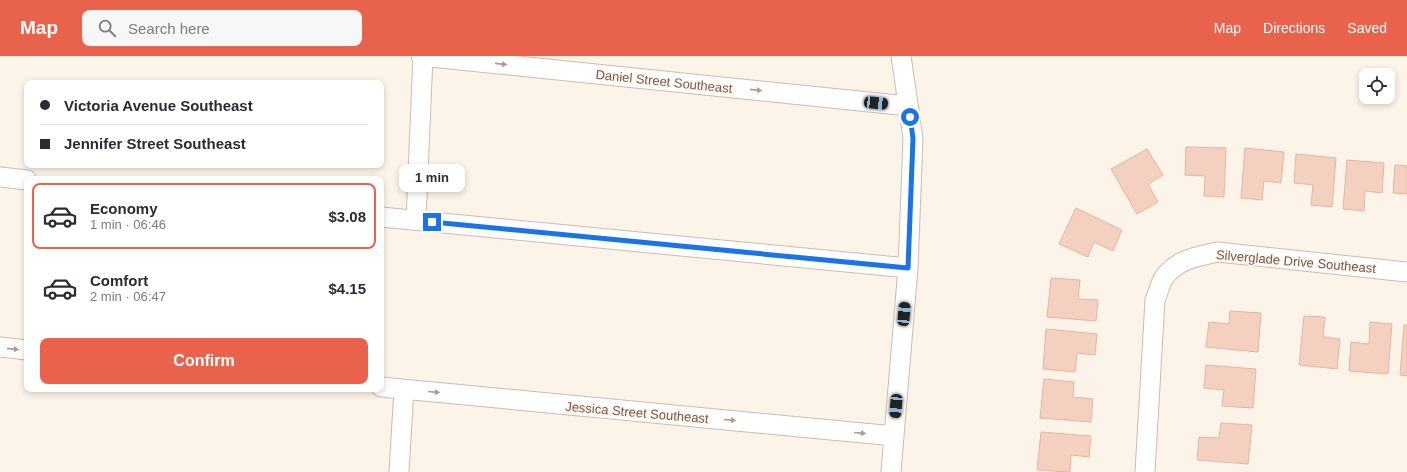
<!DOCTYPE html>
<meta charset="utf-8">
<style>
body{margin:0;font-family:Helvetica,sans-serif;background:#f7f7f7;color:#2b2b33;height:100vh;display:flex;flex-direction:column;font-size:15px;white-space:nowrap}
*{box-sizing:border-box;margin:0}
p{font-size:13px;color:#7c7c81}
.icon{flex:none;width:22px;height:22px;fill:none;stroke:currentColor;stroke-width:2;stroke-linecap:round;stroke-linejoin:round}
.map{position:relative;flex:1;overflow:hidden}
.details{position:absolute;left:24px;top:120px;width:360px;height:216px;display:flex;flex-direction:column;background:#fff;border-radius:8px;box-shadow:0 2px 6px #0003}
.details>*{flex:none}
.banner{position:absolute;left:24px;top:24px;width:360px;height:88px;border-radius:8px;box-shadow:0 2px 6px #0003;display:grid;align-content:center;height:88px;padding:0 16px;background:#fff}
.controls{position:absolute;left:1359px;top:12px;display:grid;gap:8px}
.controls a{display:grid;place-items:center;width:36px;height:36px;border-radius:8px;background:#fff;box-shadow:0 2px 6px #0003;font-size:20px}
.end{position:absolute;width:18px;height:18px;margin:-9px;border:5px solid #1a73e8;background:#fff;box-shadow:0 0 0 2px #fff}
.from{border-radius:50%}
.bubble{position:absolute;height:28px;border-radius:8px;background:#fff;box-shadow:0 2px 6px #0003;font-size:13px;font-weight:800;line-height:28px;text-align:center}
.car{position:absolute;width:12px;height:24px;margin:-12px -6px;border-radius:5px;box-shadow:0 0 3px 1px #0007;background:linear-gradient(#222 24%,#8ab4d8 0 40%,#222 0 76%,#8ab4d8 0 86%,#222 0)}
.banner b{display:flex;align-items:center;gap:14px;height:38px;font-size:15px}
.banner b+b{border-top:1px solid #e1e1e2}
.banner i{width:10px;height:10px;background:#2b2b33}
ul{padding:7px 0 0;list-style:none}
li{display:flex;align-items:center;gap:12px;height:66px;margin:0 8px 6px;padding:0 8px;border:2px solid transparent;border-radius:8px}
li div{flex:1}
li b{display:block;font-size:15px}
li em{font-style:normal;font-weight:800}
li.active{border-color:#e9624c}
li>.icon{width:36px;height:36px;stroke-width:1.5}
.primary-button{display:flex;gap:8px;margin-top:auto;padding:8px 16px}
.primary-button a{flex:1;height:46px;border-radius:8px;background:#e9624c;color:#fff;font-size:16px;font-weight:800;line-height:46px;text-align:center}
header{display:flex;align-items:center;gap:24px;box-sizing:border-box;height:56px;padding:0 20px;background:#e9624c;color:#fff}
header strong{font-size:19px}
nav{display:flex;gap:22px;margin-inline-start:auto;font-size:14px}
.search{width:280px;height:36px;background:#f7f7f7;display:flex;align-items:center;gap:10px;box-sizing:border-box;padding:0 14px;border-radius:8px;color:#7c7c81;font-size:15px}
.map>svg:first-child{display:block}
.building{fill:#f3d0c0;stroke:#e7b5a0}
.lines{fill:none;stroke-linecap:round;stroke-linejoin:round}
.street-casing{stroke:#d0baad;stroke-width:21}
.street{stroke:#fff;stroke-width:19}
.oneway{fill:#af9b93}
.route{stroke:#1a73e8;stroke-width:5}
.labels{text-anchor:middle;stroke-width:3;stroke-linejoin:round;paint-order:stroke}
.street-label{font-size:13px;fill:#79584b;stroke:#fff8f0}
</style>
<header>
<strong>Map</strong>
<div class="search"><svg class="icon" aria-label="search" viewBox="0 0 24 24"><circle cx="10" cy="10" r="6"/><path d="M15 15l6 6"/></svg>Search here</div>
<nav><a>Map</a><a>Directions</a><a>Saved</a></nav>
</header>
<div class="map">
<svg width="1407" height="416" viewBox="0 0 1407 416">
<rect width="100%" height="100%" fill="#fdf4e9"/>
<path class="building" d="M1186 91 1226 92 1224 141 1204 140 1205 120 1185 119Z
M1245 92 1284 96 1281 127 1264 125 1262 144 1241 142Z
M1147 93 1163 119 1148 128 1158 146 1137 158 1111 113Z
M1296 98 1336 102 1332 151 1311 149 1313 129 1294 127Z
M1347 104 1384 107 1382 137 1365 135 1364 155 1343 153Z
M1395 109 1407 110V138L1393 137Z
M1076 152 1122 174 1113 195 1094 186 1088 201 1059 188Z
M1051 222 1080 224 1078 243 1098 244 1096 265 1047 261Z
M1230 255 1261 257 1258 296 1206 291 1209 266 1229 268Z
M1304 260 1325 261 1323 281 1340 283 1337 313 1299 309Z
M1370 266 1392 268 1388 318 1349 315 1351 286 1369 288Z
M1404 269H1407V320L1400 319Z
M1046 273 1097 278 1095 299 1077 297 1075 316 1043 313Z
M1206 309 1256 313 1253 352 1222 350 1224 334 1204 332Z
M1044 323 1074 326 1073 341 1093 343 1091 366 1040 362Z
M1221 367 1252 369 1248 408 1197 404 1199 381 1219 382Z
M1041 376 1091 380 1089 401 1071 399 1070 416 1037 414Z"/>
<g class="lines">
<defs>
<path id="street" d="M421 0 908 50
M0 121 27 124
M381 161 908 212
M416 164 423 0
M0 291 27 294
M381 331 894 380
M399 416 404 333
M891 416 908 212 913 82 901 0
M1145 416 1155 244C1158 237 1160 229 1163 223 1175 204 1198 200 1218 196L1407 216"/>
</defs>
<use href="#street" class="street-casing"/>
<use href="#street" class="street"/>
</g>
<defs><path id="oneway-solid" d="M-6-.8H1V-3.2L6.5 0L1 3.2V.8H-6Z"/></defs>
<g class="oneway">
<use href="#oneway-solid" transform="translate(501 8) rotate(6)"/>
<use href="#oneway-solid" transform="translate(756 34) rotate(6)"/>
<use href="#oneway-solid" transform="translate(13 293) rotate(6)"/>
<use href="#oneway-solid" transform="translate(434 336) rotate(5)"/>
<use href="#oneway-solid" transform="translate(730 364) rotate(5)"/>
<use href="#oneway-solid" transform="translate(860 377) rotate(5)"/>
</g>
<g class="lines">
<path class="route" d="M432 166 908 212 913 82 910 61"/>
</g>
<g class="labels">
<g class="street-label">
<text transform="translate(664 25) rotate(6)" y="5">Daniel Street Southeast</text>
<text transform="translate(1296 205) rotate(5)" y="5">Silverglade Drive Southeast</text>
<text transform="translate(637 356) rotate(5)" y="5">Jessica Street Southeast</text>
</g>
</g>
</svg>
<div class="controls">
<a><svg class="icon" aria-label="locate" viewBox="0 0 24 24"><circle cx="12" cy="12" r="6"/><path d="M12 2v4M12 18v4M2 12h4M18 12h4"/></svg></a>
</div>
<i class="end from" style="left:910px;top:61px"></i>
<i class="end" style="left:432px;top:166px"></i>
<div class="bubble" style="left:399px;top:108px;width:66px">1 min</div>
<i class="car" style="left:876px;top:47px;rotate:96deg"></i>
<i class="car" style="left:904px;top:258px;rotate:5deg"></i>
<i class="car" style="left:896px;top:350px;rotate:185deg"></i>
<div class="banner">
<b><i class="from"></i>Victoria Avenue Southeast</b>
<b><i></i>Jennifer Street Southeast</b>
</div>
<section class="details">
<ul>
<li class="active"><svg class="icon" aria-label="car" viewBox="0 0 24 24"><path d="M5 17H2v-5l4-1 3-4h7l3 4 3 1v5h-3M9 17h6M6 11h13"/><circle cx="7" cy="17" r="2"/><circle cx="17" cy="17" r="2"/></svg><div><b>Economy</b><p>1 min · 06:46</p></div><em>$3.08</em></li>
<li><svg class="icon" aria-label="car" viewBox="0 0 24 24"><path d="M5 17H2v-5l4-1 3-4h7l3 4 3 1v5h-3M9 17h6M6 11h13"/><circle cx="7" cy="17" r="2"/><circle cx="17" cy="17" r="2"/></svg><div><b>Comfort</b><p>2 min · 06:47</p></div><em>$4.15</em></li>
</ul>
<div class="primary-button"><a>Confirm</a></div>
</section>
</div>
